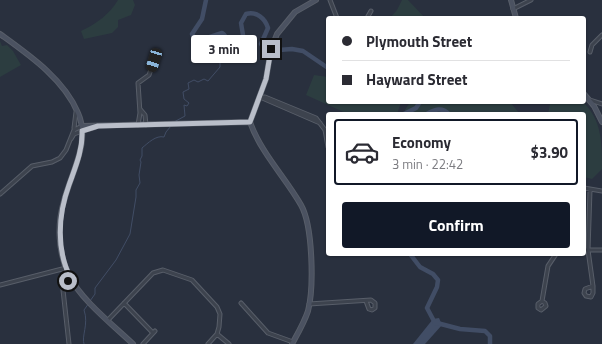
<!DOCTYPE html>
<meta charset="utf-8">
<style>
body{margin:0;font-family:"Titillium Web",sans-serif;background:#f7f7f7;color:#2b2b33;height:100vh;display:flex;flex-direction:column;font-size:15px;white-space:nowrap}
*{box-sizing:border-box;margin:0}
p{font-size:13px;color:#7c7c81}
.icon{flex:none;width:22px;height:22px;fill:none;stroke:currentColor;stroke-width:2;stroke-linecap:round;stroke-linejoin:round}
.map{position:relative;flex:1;overflow:hidden}
.sheet{position:absolute;left:326px;top:112px;width:260px;height:144px;display:flex;flex-direction:column;background:#fff;border-radius:4px;box-shadow:0 1px 3px #0004}
.sheet>*{flex:none}
.hud{position:absolute;left:326px;top:16px;width:260px;height:88px;border-radius:4px;box-shadow:0 1px 3px #0004;display:grid;align-content:center;height:88px;padding:0 16px;background:#fff}
.end{position:absolute;width:18px;height:18px;margin:-9px;border:5px solid #b9bec9;background:#111;box-shadow:0 0 0 2px #111}
.from{border-radius:50%}
.bubble{position:absolute;height:28px;border-radius:4px;background:#fff;box-shadow:0 1px 3px #0004;font-size:13px;font-weight:700;line-height:28px;text-align:center}
.car{position:absolute;width:12px;height:24px;margin:-12px -6px;border-radius:5px;box-shadow:0 0 3px 1px #0007;background:linear-gradient(#222 24%,#8ab4d8 0 40%,#222 0 76%,#8ab4d8 0 86%,#222 0)}
.hud b{display:flex;align-items:center;gap:14px;height:38px;font-size:15px}
.hud b+b{border-top:1px solid #e1e1e2}
.hud i{width:10px;height:10px;background:#2b2b33}
ul{padding:7px 0 0;list-style:none}
li{display:flex;align-items:center;gap:12px;height:66px;margin:0 8px 6px;padding:0 8px;border:2px solid transparent;border-radius:4px}
li div{flex:1}
li b{display:block;font-size:15px}
li em{font-style:normal;font-weight:700}
li.current{border-color:#111827}
li>.icon{width:36px;height:36px;stroke-width:1.5}
.cta{display:flex;gap:8px;margin-top:auto;padding:8px 16px}
.cta a{flex:1;height:46px;border-radius:4px;background:#111827;color:#fff;font-size:16px;font-weight:700;line-height:46px;text-align:center}
.map>svg:first-child{display:block}
.green{fill:#2c3d40}
.water{fill:#414d65}
.lines{fill:none;stroke-linecap:round;stroke-linejoin:round}
.stream{stroke:#414d65;stroke-width:1}
.river{stroke:#414d65;stroke-width:4.5}
.street-casing{stroke:#585e69;stroke-width:5}
.secondary-casing{stroke:#585e69;stroke-width:6}
.street{stroke:#3d434e;stroke-width:3}
.secondary{stroke:#4b5261;stroke-width:4}
.route{stroke:#b9bec9;stroke-width:5}
</style>
<div class="map">
<svg width="602" height="344" viewBox="0 0 602 344">
<rect width="100%" height="100%" fill="#29303e"/>
<path class="green" d="M118 0H133L135 5 131 15 118 20V27L112 33 84 39 81 31C96 24 110 14 118 0Z
M402 0H408L425 18H390L397 10Z
M0 41 2 46 7 45 13 51 21 65 0 77Z
M314 75 328 77V102H401L397 114H348L306 95Z
M410 102H510L520 114H434L431 112 428 114H405V110Z
M548 102H583C602 120 602 143 602 169L592 179 584 177V114H548L550 104Z"/>
<path class="water" d="M439 318 442 325 425 344H413L433 319Z"/>
<g class="lines">
<path class="stream" d="M174 122 185 116 184 105 187 106 189 103 184 99 183 92 189 89 188 83 194 80 198 82 204 79 208 81 220 67V63L223 59V55L231 48
M90 301 95 294V288L116 260 130 234 136 197V190L140 183 139 175 141 162 140 160 142 156V148C148 143 156 135 164 137L166 132 171 126
M84 344C81 337 89 324 84 310L89 303"/>
<path class="river" d="M206 0 202 19 192 34 196 40 198 41 222 33C230 38 228 50 236 55L241 54 245 47 241 23 246 14C256 11 265 18 268 28L261 44 265 51 292 49 303 51 328 68
M404 114 416 108 420 102
M427 114C435 109 442 107 449 114
M410 254 420 267 433 274 438 280 437 287 427 308 435 323
M437 323 460 329 485 331 490 336V344"/>
<defs>
<path id="street" d="M330 0 337 18
M513 9 531 0
M367 18 371 11
M590 52 592 45 602 35
M260 97H265L316 118 325 130 328 147
M260 97 320 123
M590 100 602 104
M140 109 145 115 146 125
M138 125 140 113 138 83 149 75 154 61
M74 128 76 112
M71 139 74 134 82 131
M584 188 602 191
M590 190 588 250 593 286V293L591 297 586 296 584 293 585 289 593 286
M0 194 32 166 52 162 60 158 66 150 74 130 82 126
M584 250H602
M0 285 66 268
M542 301 545 303 546 306 541 310 538 308V304L542 301 548 266 556 254
M124 303 153 333
M241 303 268 333 293 342
M309 304 371 300 375 303V308L372 310 369 309 366 301
M108 320 153 273 163 270 192 280 217 307 220 314 219 327 217 334 208 344
M217 334 229 344
M69 344 63 290 64 284 71 279
M143 344 155 331"/>
<path id="secondary" d="M511 0 516 18
M0 34C29 55 64 79 78 113 91 142 71 173 64 201 57 224 58 253 69 275 79 298 114 326 133 344
M584 94 594 106 602 122
M250 122C261 153 285 177 301 205 313 226 314 288 308 311 304 323 298 333 292 344
M82 126 250 122 266 79 271 49 277 34 295 12 316 0
M82 131 95 127"/>
</defs>
<use href="#street" class="street-casing"/>
<use href="#secondary" class="secondary-casing"/>
<use href="#street" class="street"/>
<use href="#secondary" class="secondary"/>
</g>
<g class="lines">
<path class="route" d="M68 281 71 279C56 250 58 215 69 185 75 168 83 150 82 131L98 126 250 122 266 79 271 49"/>
</g>
</svg>
<i class="end from" style="left:68px;top:281px"></i>
<i class="end" style="left:271px;top:49px"></i>
<div class="bubble" style="left:191px;top:35px;width:66px">3 min</div>
<i class="car" style="left:154px;top:60px;rotate:197deg"></i>
<div class="hud">
<b><i class="from"></i>Plymouth Street</b>
<b><i></i>Hayward Street</b>
</div>
<section class="sheet">
<ul>
<li class="current"><svg class="icon" aria-label="car" viewBox="0 0 24 24"><path d="M5 17H2v-5l4-1 3-4h7l3 4 3 1v5h-3M9 17h6M6 11h13"/><circle cx="7" cy="17" r="2"/><circle cx="17" cy="17" r="2"/></svg><div><b>Economy</b><p>3 min · 22:42</p></div><em>$3.90</em></li>
</ul>
<div class="cta"><a>Confirm</a></div>
</section>
</div>
